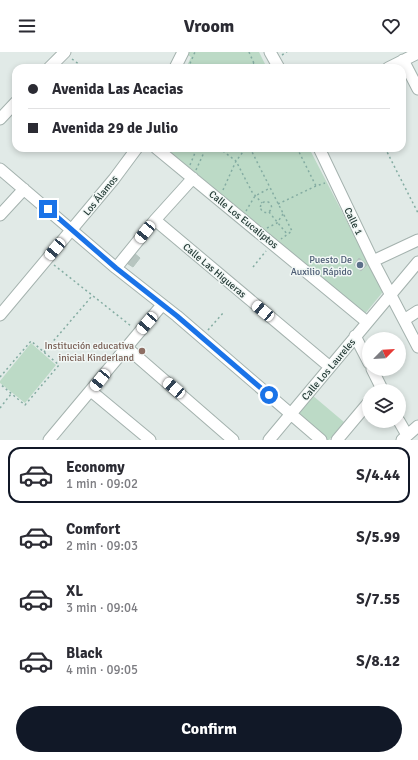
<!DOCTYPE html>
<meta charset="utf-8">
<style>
body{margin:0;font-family:Signika,sans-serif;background:#f2f2f3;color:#2b2b33;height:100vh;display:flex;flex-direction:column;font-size:15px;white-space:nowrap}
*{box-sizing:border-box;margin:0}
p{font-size:13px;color:#7c7c81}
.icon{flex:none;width:22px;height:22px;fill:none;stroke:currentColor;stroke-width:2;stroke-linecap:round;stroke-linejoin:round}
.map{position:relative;height:388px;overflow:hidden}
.details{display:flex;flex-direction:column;background:#fff;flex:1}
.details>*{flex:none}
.hud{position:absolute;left:12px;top:12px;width:394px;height:88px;border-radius:12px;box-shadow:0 2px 6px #0003;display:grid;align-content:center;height:88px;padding:0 16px;background:#fff}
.needle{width:26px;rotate:66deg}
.tools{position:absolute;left:362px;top:280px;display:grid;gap:8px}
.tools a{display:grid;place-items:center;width:44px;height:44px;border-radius:50%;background:#fff;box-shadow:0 2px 6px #0003;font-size:20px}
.end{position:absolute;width:18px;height:18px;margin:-9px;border:5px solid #1a73e8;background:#fff;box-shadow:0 0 0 2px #fff}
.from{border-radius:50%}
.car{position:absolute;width:12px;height:24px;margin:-12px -6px;border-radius:5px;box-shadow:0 0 3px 1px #0007;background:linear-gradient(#fff 24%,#345 0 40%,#fff 0 76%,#345 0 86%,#fff 0)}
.hud b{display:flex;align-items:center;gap:14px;height:38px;font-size:15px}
.hud b+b{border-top:1px solid #e1e1e2}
.hud i{width:10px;height:10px;background:#2b2b33}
ul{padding:7px 0 0;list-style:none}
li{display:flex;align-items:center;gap:12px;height:56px;margin:0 8px 6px;padding:0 8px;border:2px solid transparent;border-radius:12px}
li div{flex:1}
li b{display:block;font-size:15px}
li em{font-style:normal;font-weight:700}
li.current{border-color:#111827}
li>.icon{width:36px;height:36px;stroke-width:1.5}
.primary-button{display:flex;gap:8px;margin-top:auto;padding:8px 16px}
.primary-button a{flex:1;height:46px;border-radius:24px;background:#111827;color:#fff;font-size:16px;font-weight:700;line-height:46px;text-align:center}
header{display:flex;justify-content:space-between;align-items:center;height:52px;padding:0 16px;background:#fff;font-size:18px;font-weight:700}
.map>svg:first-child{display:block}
.green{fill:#bcdac6}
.building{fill:#b7c5c0;stroke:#b4c4be}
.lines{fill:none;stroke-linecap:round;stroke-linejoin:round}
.minor-casing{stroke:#a4b2ae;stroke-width:13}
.path{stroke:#84aca2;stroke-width:1.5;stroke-dasharray:2 3;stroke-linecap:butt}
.minor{stroke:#fff;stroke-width:11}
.route{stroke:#1a73e8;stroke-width:5}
.service-dot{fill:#5c6f8a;stroke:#f1f7f5;stroke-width:1.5}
.education-dot{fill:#8d6e63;stroke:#f1f7f5;stroke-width:1.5}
.labels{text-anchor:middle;stroke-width:3;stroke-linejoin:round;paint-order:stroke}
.street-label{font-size:10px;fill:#233a35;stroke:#f1f7f5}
.service-label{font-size:10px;fill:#4e5e75;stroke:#f1f7f5;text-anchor:end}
.education-label{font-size:10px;fill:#785e54;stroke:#f1f7f5;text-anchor:end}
</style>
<header><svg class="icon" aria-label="menu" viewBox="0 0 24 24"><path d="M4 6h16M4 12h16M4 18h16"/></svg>Vroom<svg class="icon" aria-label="heart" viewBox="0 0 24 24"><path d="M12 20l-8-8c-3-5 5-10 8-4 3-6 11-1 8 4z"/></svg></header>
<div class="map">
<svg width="418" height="388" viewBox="0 0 418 388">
<rect width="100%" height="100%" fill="#e1eae7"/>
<path class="green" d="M187 0H259L267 16H186L191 5 186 2Z
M162 96H309L382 237V241L364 263Z
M31 291 56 313 25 351 0 331V329Z
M312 343 344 370 329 388H325L295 363Z"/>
<path class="building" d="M133 200 140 206 133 215 125 210Z
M359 206 367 213 361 219 354 213Z"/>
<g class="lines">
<defs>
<path id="minor" d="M270 0 279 16
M403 8 418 37
M49 16 65 0
M175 16 183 0
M388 16 418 1
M0 67 16 50
M156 96 367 270
M319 96 373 209 418 295
M0 117 116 216 177 264 321 388
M0 163 24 137
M155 168 330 315
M373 209 418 188
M116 216 155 168 193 126
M0 263 114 127 137 96
M404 268 418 259
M355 284 369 311
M126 295 233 388
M372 317 383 339
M91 339 150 388
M399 369 407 383
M49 388 162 253
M269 388 418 210
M337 388 369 350
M402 388 418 374"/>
</defs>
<use href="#minor" class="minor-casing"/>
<path class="path" d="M249 0 256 16
M282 3 287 0
M72 7 84 16
M188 16 195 0
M244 16 254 11
M219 96 236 109 252 140 262 151
M250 96 292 179 281 187
M297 96 316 134
M385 96 418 161
M190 113 197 96
M196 118 206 96
M223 138 236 109 246 96
M260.5 155a5.5 5.5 0 1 1 11 0a5.5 5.5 0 1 1-11 0Z
M278 152 316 134 325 131
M246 159 255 144 270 136
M269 160 287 182
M267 176 277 171 283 162
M54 213 131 274
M253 215 266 199
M208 278 224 260
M44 300 92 244
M0 325 31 289 59 313 25 353 0 332
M0 356 11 342"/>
<use href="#minor" class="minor"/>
</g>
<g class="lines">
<path class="route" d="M48 157 116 216 177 264 269 343"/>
</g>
<circle class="service-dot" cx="360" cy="213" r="4"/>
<circle class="education-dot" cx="142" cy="299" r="4"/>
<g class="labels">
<g class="street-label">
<text transform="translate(100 143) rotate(-51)" y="4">Los Álamos</text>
<text transform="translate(244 167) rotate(39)" y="4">Calle Los Eucaliptos</text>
<text transform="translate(354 169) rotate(64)" y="4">Calle 1</text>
<text transform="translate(215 218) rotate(40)" y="4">Calle Las Higueras</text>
<text transform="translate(328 317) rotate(-50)" y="4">Calle Los Laureles</text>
</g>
<g class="service-label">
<text x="352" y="211">Puesto De<tspan x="352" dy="12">Auxilio Rápido</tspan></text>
</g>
<g class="education-label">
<text x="134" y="297">Institución educativa<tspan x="134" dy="12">inicial Kinderland</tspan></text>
</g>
</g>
</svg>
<div class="tools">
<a><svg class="needle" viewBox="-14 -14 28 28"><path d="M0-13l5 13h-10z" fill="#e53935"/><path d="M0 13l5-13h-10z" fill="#7c7c81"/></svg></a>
<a><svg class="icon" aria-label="layers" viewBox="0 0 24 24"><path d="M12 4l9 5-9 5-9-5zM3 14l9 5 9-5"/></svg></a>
</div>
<i class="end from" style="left:269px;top:343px"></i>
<i class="end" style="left:48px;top:157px"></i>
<i class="car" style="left:145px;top:180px;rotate:219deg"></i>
<i class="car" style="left:55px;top:197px;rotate:220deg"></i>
<i class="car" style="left:263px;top:259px;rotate:310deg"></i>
<i class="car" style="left:147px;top:271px;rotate:221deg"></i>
<i class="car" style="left:100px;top:328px;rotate:219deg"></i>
<i class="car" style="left:174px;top:336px;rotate:311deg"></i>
<div class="hud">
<b><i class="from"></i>Avenida Las Acacias</b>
<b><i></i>Avenida 29 de Julio</b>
</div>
</div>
<section class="details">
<ul>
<li class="current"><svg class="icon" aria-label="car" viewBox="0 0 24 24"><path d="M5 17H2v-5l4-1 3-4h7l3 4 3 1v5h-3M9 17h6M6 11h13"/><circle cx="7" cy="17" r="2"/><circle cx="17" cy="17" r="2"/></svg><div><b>Economy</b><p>1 min · 09:02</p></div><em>S/4.44</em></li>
<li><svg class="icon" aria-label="car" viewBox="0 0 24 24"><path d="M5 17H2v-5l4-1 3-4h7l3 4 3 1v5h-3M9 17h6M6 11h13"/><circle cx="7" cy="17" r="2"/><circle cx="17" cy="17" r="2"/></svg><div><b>Comfort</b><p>2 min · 09:03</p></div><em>S/5.99</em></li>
<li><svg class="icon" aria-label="car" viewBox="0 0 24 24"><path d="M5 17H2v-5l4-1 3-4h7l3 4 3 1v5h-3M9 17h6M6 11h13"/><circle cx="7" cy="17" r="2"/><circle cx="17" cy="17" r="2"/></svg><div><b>XL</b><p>3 min · 09:04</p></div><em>S/7.55</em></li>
<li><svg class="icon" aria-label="car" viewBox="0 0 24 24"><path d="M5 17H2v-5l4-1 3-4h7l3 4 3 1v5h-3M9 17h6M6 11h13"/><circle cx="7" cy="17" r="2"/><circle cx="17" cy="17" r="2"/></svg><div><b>Black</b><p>4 min · 09:05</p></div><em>S/8.12</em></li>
</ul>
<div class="primary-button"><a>Confirm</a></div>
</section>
